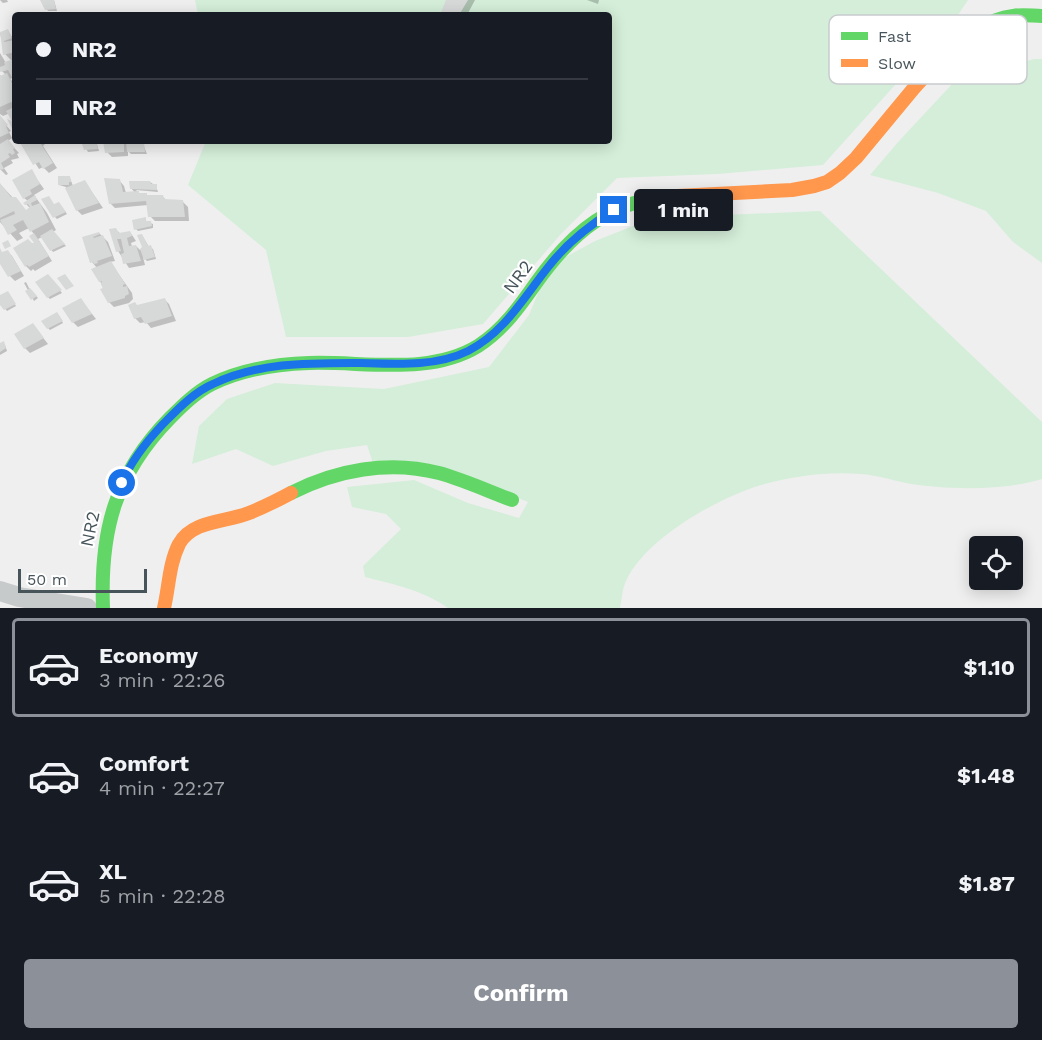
<!DOCTYPE html>
<meta charset="utf-8">
<style>
body{margin:0;font-family:"Work Sans",sans-serif;background:#20242c;color:#f1f3f6;height:100vh;display:flex;flex-direction:column;font-size:22px;white-space:nowrap}
*{box-sizing:border-box;margin:0}
p{font-size:20px;color:#9ea1a6}
.icon{flex:none;width:33px;height:33px;fill:none;stroke:currentColor;stroke-width:2;stroke-linecap:round;stroke-linejoin:round}
.map{position:relative;height:608px;overflow:hidden}
.drawer{display:flex;flex-direction:column;background:#171b24;flex:1}
.drawer>*{flex:none}
.hud{position:absolute;left:12px;top:12px;width:600px;height:132px;border-radius:6px;box-shadow:0 3px 15px #0003;display:grid;align-content:center;height:132px;padding:0 24px;background:#171b24}
.fabs{position:absolute;left:969px;top:536px;display:grid;gap:12px}
.fabs a{display:grid;place-items:center;width:54px;height:54px;border-radius:6px;background:#171b24;box-shadow:0 3px 15px #0003;font-size:30px}
.scale{position:absolute;left:18px;bottom:15px;width:129px;box-sizing:border-box;padding-left:6px;border:3px solid #47555b;border-top:0;font-size:16px;line-height:21px;white-space:nowrap;color:#47555b;-webkit-text-stroke:4px #fff;paint-order:stroke}
.end{position:absolute;width:27px;height:27px;margin:-14px;border:8px solid #1a73e8;background:#fff;box-shadow:0 0 0 3px #fff}
.from{border-radius:50%}
.bubble{position:absolute;height:42px;border-radius:6px;background:#171b24;box-shadow:0 3px 15px #0003;font-size:20px;font-weight:700;line-height:42px;text-align:center}
.hud b{display:flex;align-items:center;gap:21px;height:57px;font-size:22px}
.hud b+b{border-top:2px solid #363941}
.hud i{width:15px;height:15px;background:#f1f3f6}
ul{padding:10px 0 0;list-style:none}
li{display:flex;align-items:center;gap:18px;height:99px;margin:0 12px 9px;padding:0 12px;border:3px solid transparent;border-radius:6px}
li div{flex:1}
li b{display:block;font-size:22px}
li em{font-style:normal;font-weight:700}
li.current{border-color:#8c9099}
li>.icon{width:54px;height:54px;stroke-width:1.5}
.action{display:flex;gap:12px;margin-top:auto;padding:12px 24px}
.action a{flex:1;height:69px;border-radius:6px;background:#8c9099;color:#fff;font-size:24px;font-weight:700;line-height:69px;text-align:center}
.map>svg:first-child{display:block}
.green{fill:#d4eed9}
.shadow{fill:#0003}
.building{fill:#d7d8d8}
.lines{fill:none;stroke-linecap:round;stroke-linejoin:round}
.street{stroke:#c7cacb;stroke-width:20}
.fast{stroke:#63d668;stroke-width:14}
.slow{stroke:#ff974d;stroke-width:14}
.route{stroke:#1a73e8;stroke-width:8}
.labels{text-anchor:middle;stroke-width:4.5;stroke-linejoin:round;paint-order:stroke}
.street-label{font-size:18px;fill:#47555b;stroke:#fff}
.key{fill:#fff;stroke:#c8ccce;stroke-width:1.5}
.key-label{font-size:16px;fill:#47555b}
</style>
<div class="map">
<svg width="1042" height="608" viewBox="0 0 1042 608">
<rect width="100%" height="100%" fill="#f0efef"/>
<path class="green" d="M195 0H968L958 15 823 165 718 174 617 178 561 234 483 324 408 337H286L266 250 188 185 206 141H609V15H198Z
M1034 59H1042V263L1013 242 986 211 938 193 870 175 899 141 954 82Z
M820 211 1042 422V479C1003 491 946 490 906 483 891 480 876 475 861 474 829 471 792 476 761 485 716 499 646 538 626 581 622 589 622 600 620 608H448C425 591 393 584 365 577L363 566 401 529 386 514 352 507 347 487 414 480 468 503 519 518 528 502 476 481 373 463 367 445 326 451 273 466 236 449 192 464 199 426 227 399 275 383 384 389 489 367 529 315 549 266 595 241 653 218Z"/>
<path class="shadow" d="M0 0H7L8 2 3 3Z
M42 0H54L57 11H48Z
M447 0H475L467 15H442Z
M587 0H599L598 4Z
M8 31 15 41V80L14 77 10 79 15 84V131V121L10 113 3 116 0 114V75L2 77 6 75 0 69V53L6 63 12 61 5 54 0 33Z
M0 118 11 131 9 132 12 138 8 141 19 153 17 154 19 158 11 160 13 163 4 168 8 174 6 175 0 169Z
M21 141H42L45 144 43 146 57 168 49 173 43 167 39 169Z
M82 141H96L99 151 88 152Z
M104 141H128V144H143L147 154H131L128 151V156L112 157 107 152Z
M31 171 44 189 34 195 47 213 56 230 53 232 66 246 53 252 42 237 38 239 52 261 35 271 33 269 31 271 26 266 15 248 36 243 34 234 29 228 19 233 23 238 17 241 0 222V184L30 216 31 209 25 203 28 201 24 198Z
M70 178 73 186 85 182 103 208 82 215 77 210 66 187 59 185Z
M119 180 124 186 126 193H135L131 188 150 182 156 186 158 192 136 190 140 194 148 197H163L167 201 183 202 188 207 189 221H155L150 216 148 205 115 208 110 203Z
M54 206H61L67 214 57 219 55 217Z
M145 219 147 222 153 224V228L138 231 136 229Z
M116 230 121 234 130 232 136 241 131 243 132 247 136 246 140 250 144 248 142 235 149 247 153 249 156 259 147 261 143 257 145 265 129 268 118 251Z
M99 233 108 242 115 261 110 262 132 293 133 299 129 303 114 307 109 302 100 281 97 268 92 262 84 238Z
M0 251 3 253 7 251 12 256 24 276 15 281 10 276 0 261Z
M48 276 62 293 50 299 48 297Z
M26 282 29 288 38 298 34 301 24 283Z
M9 295 16 306 7 311 0 302V297Z
M164 299 169 304 176 321 151 328 146 322 140 323 135 318 137 306Z
M81 300 96 319 78 327 73 322Z
M59 316 63 323 50 330 48 328Z
M33 325 48 344 30 353 25 348Z
M0 345H5L7 351 0 355Z"/>
<path class="building" d="M40 0H54L56 9 45 10Z
M446 0H468L459 15H440Z
M8 29 12 38 4 41V42L15 40V52L3 55 0 32Z
M15 59V83L8 70 0 72V67L5 65 4 62Z
M7 73 15 89V107L11 102 0 107V76Z
M12 108 15 112V134L7 119 12 121 6 111Z
M0 115 8 125 6 126 9 133 0 137Z
M8 139 15 148 13 149 15 153 12 155 10 153 8 154 10 157 1 163 4 169 0 170V144Z
M19 141H39L53 163 43 169 39 162 33 165Z
M81 141H96L98 149 84 150Z
M103 141H124V152L105 153Z
M126 142H144L145 152H127Z
M32 169 40 184 30 190 32 194 23 199 12 180Z
M58 176H70L71 182H69V185H58Z
M104 178 120 179 123 192 139 191V193H147V195H163L164 199 183 200 185 217H148L146 201 109 204Z
M85 180 99 203 76 211 65 188Z
M129 181H150L151 184H157V190L130 189Z
M0 183 11 197H16L26 210 30 207 28 204 25 205 23 203 35 195 37 200 31 203 32 206 40 203 49 222 30 232 23 220 13 225 17 230 8 235 0 220 15 214 14 211 0 218Z
M49 196 54 204 59 202 66 212 53 218 41 199Z
M146 217V221H151L152 226 134 230 132 220Z
M116 228 119 233 130 231 132 236 127 238 129 246 136 245 141 261 123 264 121 254 124 253 121 239H117L121 251 116 252 109 229Z
M52 229 65 244 50 251 40 236Z
M99 232 100 234 93 237 94 238 103 235 112 256 97 261 98 263 94 264 93 262 90 263 82 237Z
M34 233 49 256 29 267 27 265 25 267 13 248 28 239 32 243H34L29 236Z
M142 234 148 246 151 245 155 257 144 260 140 249 142 247 137 235Z
M8 240 11 246 5 249 2 243Z
M0 248 2 252 8 250 21 271 8 277 0 264Z
M111 261 125 284 123 285V287L127 286 129 294 125 296V298L108 303 100 289 103 288 101 284 102 281 99 282 91 269Z
M48 274 62 290 47 298 35 282Z
M65 274 74 286 66 290 57 278Z
M30 288 37 296 31 300 25 291Z
M8 291 16 304 4 310 0 305V295Z
M81 298 92 314 72 323 62 308Z
M165 298 172 316 145 324 141 317 134 319 128 305 135 302 137 305Z
M57 312 63 321 47 329 41 321Z
M33 323 44 338 24 349 14 334Z
M4 341 6 348 0 352V343Z"/>
<g class="lines">
<path class="street" d="M0 591 19 597 87 608"/>
<path class="fast" d="M944 55C963 38 987 19 1013 16 1023 14 1033 16 1042 16
M291 493C336 470 389 460 439 473 464 480 488 491 512 500
M103 608C100 531 115 474 170 418 182 406 196 392 212 384 241 370 277 364 309 363 364 361 429 376 478 346 503 330 520 306 536 283 573 231 611 199 677 196"/>
<path class="slow" d="M677 196 792 190 814 186 827 182 840 173 856 158 914 88 944 55
M164 608C169 587 169 564 179 544 192 520 227 522 249 513 264 507 278 500 291 493"/>
</g>
<g class="lines">
<path class="route" d="M122 483C131 461 147 441 163 424 177 410 194 392 213 384 258 362 311 363 360 363 395 364 436 367 468 351 505 332 524 297 549 266 567 243 588 226 614 210"/>
</g>
<g class="labels">
<g class="street-label">
<text transform="translate(518 277) rotate(-54)" y="6">NR2</text>
<text transform="translate(90 529) rotate(-78)" y="6">NR2</text>
</g>
</g>
<rect x="829" y="15" width="198" height="69" rx="9" class="key"/>
<rect x="841" y="32" width="27" height="8" fill="#63d668"/>
<rect x="841" y="59" width="27" height="8" fill="#ff974d"/>
<g class="key-label">
<text x="878" y="42">Fast</text>
<text x="878" y="69">Slow</text>
</g>
</svg>
<div class="fabs">
<a><svg class="icon" aria-label="locate" viewBox="0 0 24 24"><circle cx="12" cy="12" r="6"/><path d="M12 2v4M12 18v4M2 12h4M18 12h4"/></svg></a>
</div>
<div class="scale">50 m</div>
<i class="end from" style="left:122px;top:483px"></i>
<i class="end" style="left:614px;top:210px"></i>
<div class="bubble" style="left:634px;top:189px;width:99px">1 min</div>
<div class="hud">
<b><i class="from"></i>NR2</b>
<b><i></i>NR2</b>
</div>
</div>
<section class="drawer">
<ul>
<li class="current"><svg class="icon" aria-label="car" viewBox="0 0 24 24"><path d="M5 17H2v-5l4-1 3-4h7l3 4 3 1v5h-3M9 17h6M6 11h13"/><circle cx="7" cy="17" r="2"/><circle cx="17" cy="17" r="2"/></svg><div><b>Economy</b><p>3 min · 22:26</p></div><em>$1.10</em></li>
<li><svg class="icon" aria-label="car" viewBox="0 0 24 24"><path d="M5 17H2v-5l4-1 3-4h7l3 4 3 1v5h-3M9 17h6M6 11h13"/><circle cx="7" cy="17" r="2"/><circle cx="17" cy="17" r="2"/></svg><div><b>Comfort</b><p>4 min · 22:27</p></div><em>$1.48</em></li>
<li><svg class="icon" aria-label="car" viewBox="0 0 24 24"><path d="M5 17H2v-5l4-1 3-4h7l3 4 3 1v5h-3M9 17h6M6 11h13"/><circle cx="7" cy="17" r="2"/><circle cx="17" cy="17" r="2"/></svg><div><b>XL</b><p>5 min · 22:28</p></div><em>$1.87</em></li>
</ul>
<div class="action"><a>Confirm</a></div>
</section>
